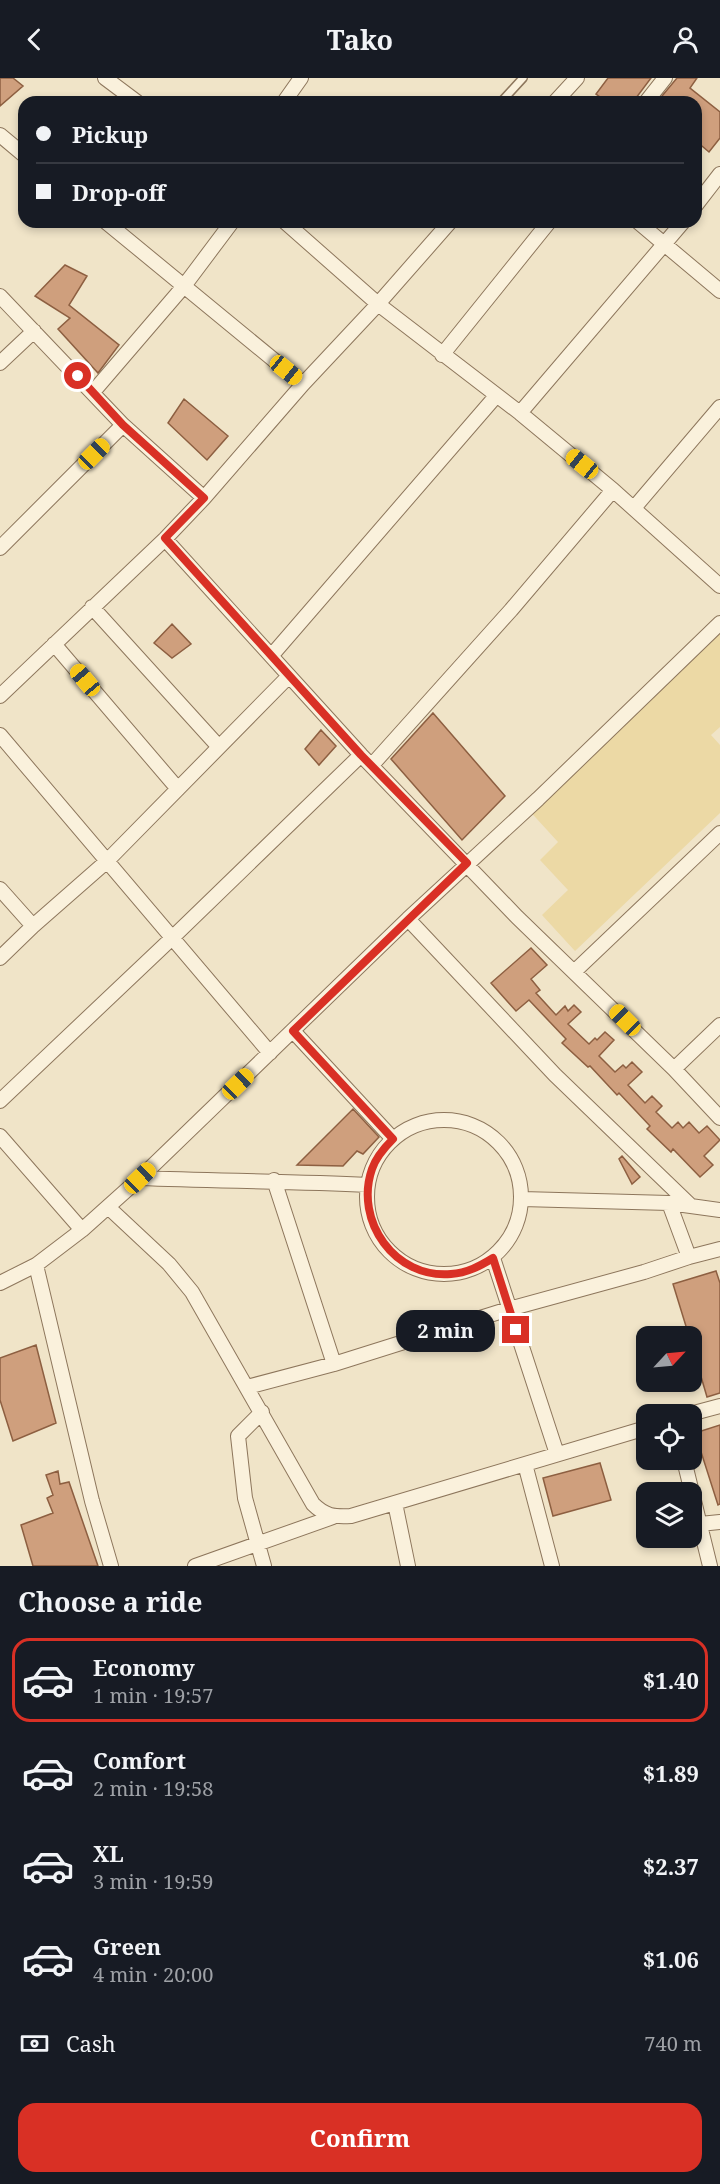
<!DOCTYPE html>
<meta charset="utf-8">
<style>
body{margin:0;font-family:"Noto Serif",serif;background:#242831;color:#f1f3f6;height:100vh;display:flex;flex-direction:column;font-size:22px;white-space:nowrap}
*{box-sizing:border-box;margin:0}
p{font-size:20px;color:#9ea1a6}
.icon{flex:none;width:33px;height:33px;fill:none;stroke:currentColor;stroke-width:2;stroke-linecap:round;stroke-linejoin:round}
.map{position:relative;height:1488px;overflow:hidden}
.panel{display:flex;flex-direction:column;background:#171b24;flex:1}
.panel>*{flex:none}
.guide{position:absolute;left:18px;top:18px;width:684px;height:132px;border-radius:18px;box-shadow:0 3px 9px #0003;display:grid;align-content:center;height:132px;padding:0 18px;background:#171b24}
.needle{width:39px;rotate:64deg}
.buttons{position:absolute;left:636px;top:1248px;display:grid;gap:12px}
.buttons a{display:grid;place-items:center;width:66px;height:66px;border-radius:12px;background:#171b24;box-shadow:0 3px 9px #0003;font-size:30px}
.end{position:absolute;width:27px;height:27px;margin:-14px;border:8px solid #d93025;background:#fff;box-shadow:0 0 0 3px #fff}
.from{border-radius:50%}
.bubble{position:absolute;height:42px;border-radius:18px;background:#171b24;box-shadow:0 3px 9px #0003;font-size:20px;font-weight:700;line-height:42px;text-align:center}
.car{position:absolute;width:18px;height:36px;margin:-18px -9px;border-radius:8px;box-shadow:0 0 4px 2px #0007;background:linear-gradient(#f5c518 24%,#345 0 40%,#f5c518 0 76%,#345 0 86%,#f5c518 0)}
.guide b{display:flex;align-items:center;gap:21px;height:57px;font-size:22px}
.guide b+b{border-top:2px solid #363941}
.guide i{width:15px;height:15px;background:#f1f3f6}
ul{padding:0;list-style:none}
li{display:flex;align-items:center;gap:18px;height:84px;margin:0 12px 9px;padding:0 6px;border:3px solid transparent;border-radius:18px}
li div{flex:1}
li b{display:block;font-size:22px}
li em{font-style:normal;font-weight:700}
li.current{border-color:#d93025}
li>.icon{width:54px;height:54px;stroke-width:1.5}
h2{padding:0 18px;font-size:27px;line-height:72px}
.pay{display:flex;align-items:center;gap:15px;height:66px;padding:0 18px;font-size:22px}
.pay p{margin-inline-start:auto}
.cta{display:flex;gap:12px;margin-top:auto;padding:12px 18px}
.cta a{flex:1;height:69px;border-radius:18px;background:#d93025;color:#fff;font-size:24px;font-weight:700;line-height:69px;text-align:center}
header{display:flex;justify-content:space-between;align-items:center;height:78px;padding:0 18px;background:#171b24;font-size:27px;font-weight:700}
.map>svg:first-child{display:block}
.sand{fill:#ecd9a5}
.building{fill:#cf9f7d;stroke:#8d5f41;stroke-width:1.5}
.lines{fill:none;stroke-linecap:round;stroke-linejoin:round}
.service-casing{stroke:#8d765c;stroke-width:10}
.minor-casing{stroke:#8d765c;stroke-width:16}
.service{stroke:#faf1dc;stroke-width:7}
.minor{stroke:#faf1dc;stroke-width:14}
.route{stroke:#d93025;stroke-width:8}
</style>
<header><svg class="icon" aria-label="back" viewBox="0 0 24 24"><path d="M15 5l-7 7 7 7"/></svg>Tako<svg class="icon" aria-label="person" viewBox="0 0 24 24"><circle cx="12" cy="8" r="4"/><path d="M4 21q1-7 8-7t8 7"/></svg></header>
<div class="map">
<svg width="720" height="1488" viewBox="0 0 720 1488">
<rect width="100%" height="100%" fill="#f0e4c8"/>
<path class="sand" d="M720 545V649L711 657 720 667V735L575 873 542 837 568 812 540 782 558 764 526 729Z"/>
<path class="building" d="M0 0H13L23 8 0 28Z
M608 0H651L633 24H607L596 16Z
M677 0H697L690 10 720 34V60L709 74 696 63V24H657Z
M65 187 87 198 69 227 119 267 98 295 58 251 70 240 35 218Z
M184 321 228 358 207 382 168 345Z
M172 546 191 566 172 580 154 565Z
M433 635 505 718 462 762 391 681Z
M321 652 336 668 319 687 305 671Z
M531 870 547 887 531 901 540 912 536 915 556 937 565 928 568 933 574 927 581 934 568 946 589 966 595 960 597 962 605 954 614 962 599 978 615 994 623 987 626 990 632 984 642 994 628 1007 645 1025 652 1018 662 1028 656 1034 672 1050 678 1044 683 1050 689 1044 699 1055 707 1048 720 1062 704 1078 713 1087 700 1099 673 1071 671 1074 647 1051 650 1048 619 1015 617 1017 590 988 588 989 562 965 566 961 529 922 516 933 491 905Z
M353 1031 379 1059 363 1076 357 1073 343 1088 297 1087Z
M622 1078 640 1099 632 1106 619 1081Z
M716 1193 720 1205V1315L707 1319 692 1268V1258H689L673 1206Z
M36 1267 56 1345 13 1363 0 1322V1280Z
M720 1347V1426L718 1427 695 1355Z
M600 1385 611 1422 553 1438 543 1400Z
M58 1393 60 1406 69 1404 98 1488H33L21 1447 53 1435 47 1420 53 1417 46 1397Z"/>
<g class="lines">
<defs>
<path id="service" d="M501 24 523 0"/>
<path id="minor" d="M105 0 137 24
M284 24 301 0
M555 24 577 0
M646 24 665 0
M0 57 24 77
M696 127 720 96
M106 144 303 306
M285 144 378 226 520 335 613 412 720 508
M638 144 720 213
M0 218 123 347 204 420 303 306 378 226 450 144
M442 277 549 144
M0 285 34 253
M93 314 184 208 232 144
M520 335 683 144
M634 430 720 329
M165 461 361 677 517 839 674 991 720 1040
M0 470 123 347
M92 529 219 669
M54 566 178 711
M272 577 496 318
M0 618 165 461 204 420
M0 657 270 975
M372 687 511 532 613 412
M0 811 33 848
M408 841 555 997 689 1126
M0 880 33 848 106 784 289 598
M575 893 720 755
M293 953 393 1061
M674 991 720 947
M0 1023 171 861 361 677
M367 1119a77 77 0 1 1 154 0a77 77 0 1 1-154 0Z
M0 1058 82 1152
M140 1100C216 1103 292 1103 368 1107
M274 1102 334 1286
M522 1121 669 1125 720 1132
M669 1125 689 1179
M108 1129 169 1186 192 1214 313 1426C325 1438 334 1439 351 1438L646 1350
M493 1180 557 1376
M36 1187 92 1423 111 1488
M0 1205 36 1187 82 1152 140 1100 408 841 538 721 720 545
M247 1309 334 1286 509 1231 644 1194 689 1179 720 1171
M262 1334 238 1358 245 1420 264 1488
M690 1336 720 1328
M684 1382 710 1488
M525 1386 552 1488
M395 1425 408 1488
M700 1446 720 1444
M195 1488 333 1439"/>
</defs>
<use href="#service" class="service-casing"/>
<use href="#minor" class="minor-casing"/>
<use href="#service" class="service"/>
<use href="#minor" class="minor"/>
</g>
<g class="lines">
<path class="route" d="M78 298 123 347 204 420 165 460 361 677 467 785 293 953 393 1061C384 1070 376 1079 372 1091 354 1143 395 1201 451 1196 467 1195 480 1188 493 1180L516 1252"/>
</g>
</svg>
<div class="buttons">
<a><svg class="needle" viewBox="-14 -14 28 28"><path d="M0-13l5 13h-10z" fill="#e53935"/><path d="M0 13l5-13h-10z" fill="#9ea1a6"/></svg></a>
<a><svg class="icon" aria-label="locate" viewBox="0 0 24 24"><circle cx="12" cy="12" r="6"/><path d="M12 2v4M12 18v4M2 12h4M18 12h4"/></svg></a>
<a><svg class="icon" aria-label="layers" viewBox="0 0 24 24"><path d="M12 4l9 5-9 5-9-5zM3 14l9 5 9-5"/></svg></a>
</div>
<i class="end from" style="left:78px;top:298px"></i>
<i class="end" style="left:516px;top:1252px"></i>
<div class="bubble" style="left:396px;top:1232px;width:99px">2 min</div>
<i class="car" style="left:286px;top:292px;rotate:129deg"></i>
<i class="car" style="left:94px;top:376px;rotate:45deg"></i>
<i class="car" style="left:582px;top:386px;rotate:309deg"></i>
<i class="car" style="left:85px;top:602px;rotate:320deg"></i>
<i class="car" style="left:625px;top:942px;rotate:315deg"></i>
<i class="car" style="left:238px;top:1006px;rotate:46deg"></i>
<i class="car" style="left:140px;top:1100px;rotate:46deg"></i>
<div class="guide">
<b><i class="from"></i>Pickup</b>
<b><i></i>Drop-off</b>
</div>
</div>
<section class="panel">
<h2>Choose a ride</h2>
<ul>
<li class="current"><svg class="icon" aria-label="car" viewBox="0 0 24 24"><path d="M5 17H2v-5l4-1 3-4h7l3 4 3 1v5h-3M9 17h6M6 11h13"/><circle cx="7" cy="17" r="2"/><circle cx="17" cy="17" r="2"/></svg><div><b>Economy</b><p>1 min · 19:57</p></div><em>$1.40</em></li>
<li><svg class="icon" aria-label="car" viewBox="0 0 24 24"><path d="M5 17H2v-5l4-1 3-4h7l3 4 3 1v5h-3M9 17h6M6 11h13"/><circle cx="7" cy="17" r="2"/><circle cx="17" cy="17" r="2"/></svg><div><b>Comfort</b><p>2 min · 19:58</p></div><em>$1.89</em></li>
<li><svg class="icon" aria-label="car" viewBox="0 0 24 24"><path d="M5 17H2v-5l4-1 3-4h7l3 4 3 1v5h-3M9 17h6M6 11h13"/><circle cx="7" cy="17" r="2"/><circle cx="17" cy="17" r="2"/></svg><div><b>XL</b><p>3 min · 19:59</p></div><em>$2.37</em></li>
<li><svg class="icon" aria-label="car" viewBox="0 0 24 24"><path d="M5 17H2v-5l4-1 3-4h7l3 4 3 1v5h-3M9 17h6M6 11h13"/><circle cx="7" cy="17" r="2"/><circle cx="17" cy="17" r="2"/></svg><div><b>Green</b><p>4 min · 20:00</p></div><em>$1.06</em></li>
</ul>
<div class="pay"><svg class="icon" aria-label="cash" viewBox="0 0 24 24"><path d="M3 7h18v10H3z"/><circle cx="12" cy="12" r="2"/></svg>Cash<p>740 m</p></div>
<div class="cta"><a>Confirm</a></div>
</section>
